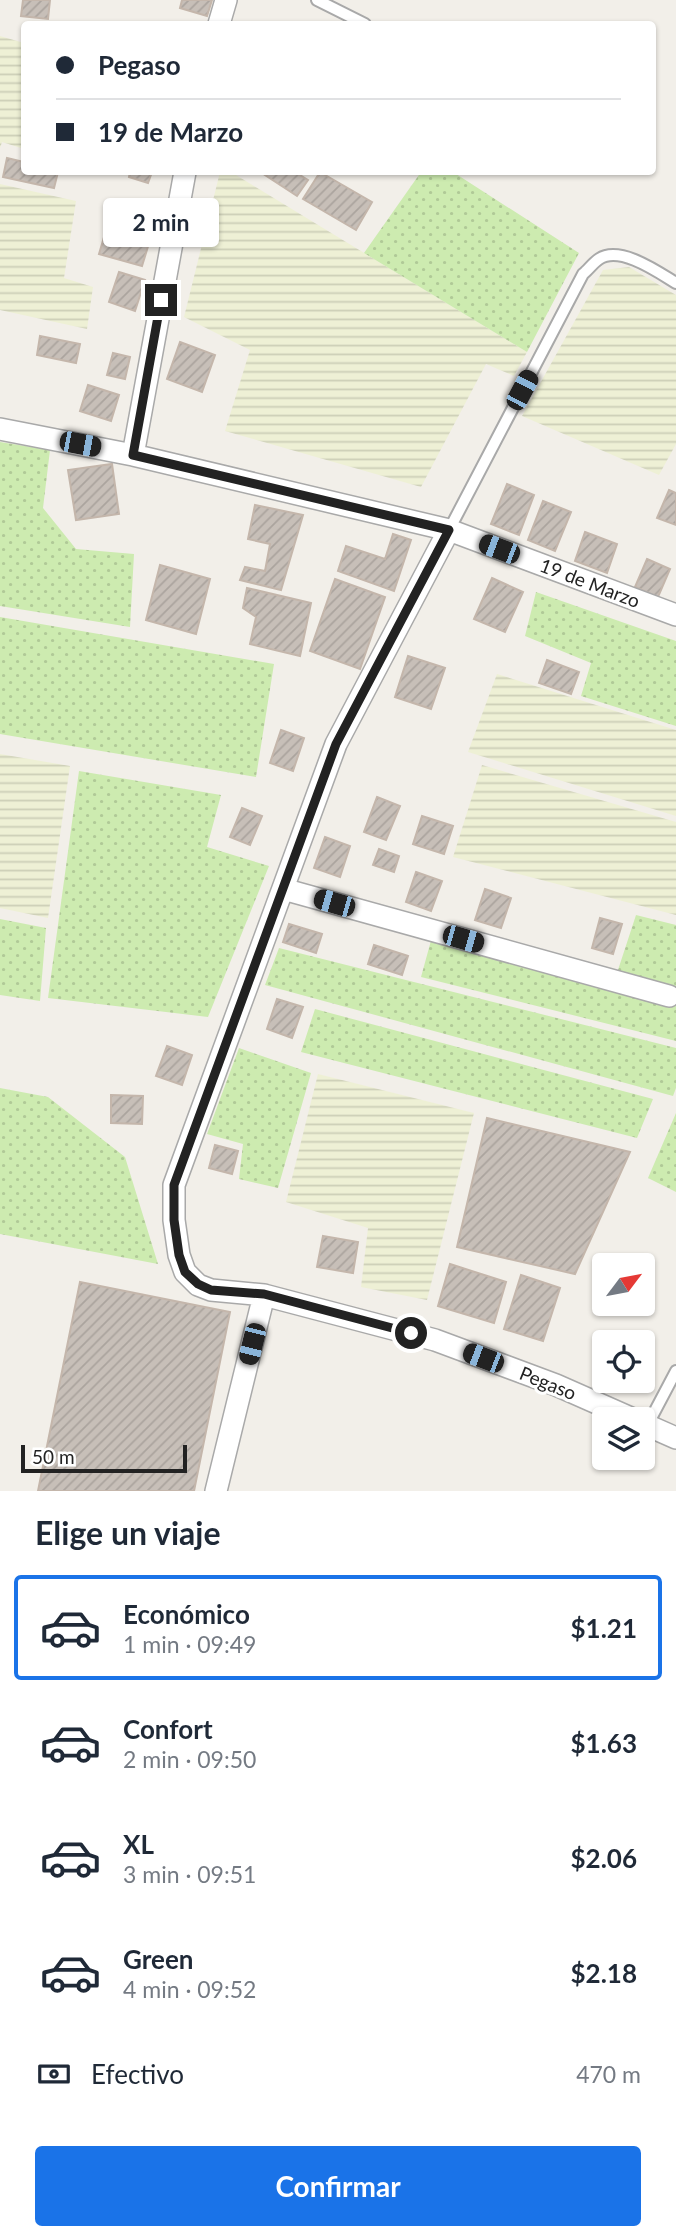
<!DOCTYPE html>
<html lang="es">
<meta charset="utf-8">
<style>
body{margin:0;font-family:Lato,sans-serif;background:#f2f2f3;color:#1f2937;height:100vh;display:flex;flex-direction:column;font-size:26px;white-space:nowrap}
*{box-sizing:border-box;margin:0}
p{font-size:23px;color:#747a83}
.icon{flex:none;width:38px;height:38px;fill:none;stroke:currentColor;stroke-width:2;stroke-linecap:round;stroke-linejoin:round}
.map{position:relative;height:1491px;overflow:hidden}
.panel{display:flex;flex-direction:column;background:#fff;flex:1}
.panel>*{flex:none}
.top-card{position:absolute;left:21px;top:21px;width:635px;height:154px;border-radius:7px;box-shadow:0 2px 5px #0004;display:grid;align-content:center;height:154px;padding:0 35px;background:#fff}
.needle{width:46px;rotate:58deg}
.fabs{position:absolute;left:592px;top:1253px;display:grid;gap:14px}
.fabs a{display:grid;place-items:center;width:63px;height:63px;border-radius:7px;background:#fff;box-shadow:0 2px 5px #0004;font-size:35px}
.scale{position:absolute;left:21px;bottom:18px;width:166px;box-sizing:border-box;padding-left:7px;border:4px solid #222;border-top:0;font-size:19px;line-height:24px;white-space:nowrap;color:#222;-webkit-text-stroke:5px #fff;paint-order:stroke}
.end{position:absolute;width:32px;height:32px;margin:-16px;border:9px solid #222;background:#fff;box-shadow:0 0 0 4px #fff}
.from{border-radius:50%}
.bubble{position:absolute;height:49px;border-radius:7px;background:#fff;box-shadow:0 2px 5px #0004;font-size:23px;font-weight:700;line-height:49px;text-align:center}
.car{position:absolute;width:21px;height:42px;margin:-21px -10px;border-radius:9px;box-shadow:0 0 5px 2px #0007;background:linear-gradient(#222 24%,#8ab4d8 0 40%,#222 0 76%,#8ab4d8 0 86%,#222 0)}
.top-card b{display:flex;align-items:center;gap:24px;height:66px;font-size:26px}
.top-card b+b{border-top:2px solid #e0e1e3}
.top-card i{width:18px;height:18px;background:#1f2937}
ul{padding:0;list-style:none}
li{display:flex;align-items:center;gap:21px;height:105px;margin:0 14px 10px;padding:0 21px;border:4px solid transparent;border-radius:7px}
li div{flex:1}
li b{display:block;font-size:26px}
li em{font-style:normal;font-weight:700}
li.on{border-color:#1a73e8}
li>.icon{width:63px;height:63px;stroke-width:1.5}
h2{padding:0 35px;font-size:32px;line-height:84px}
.pay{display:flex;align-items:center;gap:18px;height:77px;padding:0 35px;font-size:26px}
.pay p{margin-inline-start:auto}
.action{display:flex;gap:14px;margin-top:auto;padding:14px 35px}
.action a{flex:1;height:80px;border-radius:7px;background:#1a73e8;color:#fff;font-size:28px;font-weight:700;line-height:80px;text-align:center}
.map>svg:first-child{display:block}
.farmland{fill:url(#farmland-rules)}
.grass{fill:url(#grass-dots)}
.building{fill:url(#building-hatch);stroke:#c4b6ab;stroke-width:2}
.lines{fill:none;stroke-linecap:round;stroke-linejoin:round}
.lane-casing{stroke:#a9a9a9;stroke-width:14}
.street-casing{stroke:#a9a9a9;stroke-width:24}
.lane{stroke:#fff;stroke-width:10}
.street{stroke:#fff;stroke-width:21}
.route{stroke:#222;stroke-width:9}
.labels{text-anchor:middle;stroke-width:6;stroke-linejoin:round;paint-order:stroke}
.street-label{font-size:19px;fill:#222;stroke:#fff}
</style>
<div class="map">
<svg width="676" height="1491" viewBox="0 0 676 1491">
<defs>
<pattern id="farmland-rules" width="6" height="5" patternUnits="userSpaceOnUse" patternTransform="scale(1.75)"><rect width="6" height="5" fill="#eef0d5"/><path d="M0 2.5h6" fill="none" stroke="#ccceb7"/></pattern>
<pattern id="grass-dots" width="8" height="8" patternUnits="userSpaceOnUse" patternTransform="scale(1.75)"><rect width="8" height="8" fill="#cdebb0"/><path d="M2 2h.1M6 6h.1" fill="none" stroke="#b0c997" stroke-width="1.8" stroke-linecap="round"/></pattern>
<pattern id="building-hatch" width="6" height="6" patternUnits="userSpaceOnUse" patternTransform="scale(1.75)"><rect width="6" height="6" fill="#c7bfb8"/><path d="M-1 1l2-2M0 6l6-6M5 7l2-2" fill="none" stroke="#aba49e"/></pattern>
</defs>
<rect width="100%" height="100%" fill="#f2efe9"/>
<path class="farmland" d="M0 36 24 43V149L2 142 0 148Z
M220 172H231L527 352 514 376 486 364 421 487 225 431 250 350 184 317Z
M0 184 76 201 64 278 93 287 87 329 0 310Z
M629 267 676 295V444L659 475 522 416 603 270Z
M497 674 676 730V816L468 752Z
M0 754 70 766 48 918 0 908Z
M482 765 676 822V915L453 857Z
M318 1074 474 1113 427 1300 361 1287 368 1228 286 1202Z"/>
<path class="grass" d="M421 172H453L579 253 527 352 364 253Z
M0 442 50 450 43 508 76 549 134 554 130 627 0 606Z
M536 592 676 641V726L581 696 591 663 525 636Z
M0 617 274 664 256 777 0 734Z
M79 771 221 795 207 847 269 866 208 1017 48 998Z
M636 915 676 925V1041L421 977 435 926 617 973Z
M0 919 46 928 40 1001 0 995Z
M279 948 676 1048V1088L673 1096 265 985Z
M315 1009 653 1099 637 1138 301 1052Z
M239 1048 311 1073 278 1188 239 1179 243 1144 207 1134Z
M0 1088 48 1097 125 1157 158 1264 0 1234Z
M676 1113V1192L648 1178Z"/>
<path class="building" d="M23 0H50L48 19 21 16Z
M182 0H212L207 16 180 8Z
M7 158 24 162V172H58L54 188 3 177Z
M130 172H152L148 183 129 177Z
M263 172H295L308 180 297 196 262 173Z
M320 172 372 202 356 230 303 199Z
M107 227 150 240 142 266 99 254Z
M119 272 145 280 135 311 109 302Z
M40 336 80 344 76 363 37 355Z
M180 342 215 355 202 392 167 379Z
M113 353 130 357 125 379 107 375Z
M88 385 119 395 111 421 80 411Z
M112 464 119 514 76 520 68 470Z
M507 484 534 495 519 535 491 524Z
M669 490 676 493V525L657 518Z
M543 501 571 512 555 551 528 540Z
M255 505 303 515 281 590 240 580 245 567 265 571 270 544 248 539Z
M585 532 617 544 607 573 575 561Z
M393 534 411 540 394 591 338 571 346 546 385 559Z
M647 559 670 569 658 597 635 587Z
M160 565 210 579 196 634 146 620Z
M492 578 523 592 505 632 474 619Z
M335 579 385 597 360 669 310 651Z
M247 588 311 603 300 656 250 644 256 617 243 608Z
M408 656 445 668 431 709 395 697Z
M547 660 579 672 571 694 539 683Z
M281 730 304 738 293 771 270 763Z
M377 797 400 806 386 840 364 832Z
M242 808 262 816 250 845 230 837Z
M422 816 453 826 444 854 413 844Z
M325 837 350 846 340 877 314 868Z
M379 849 399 856 394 872 373 865Z
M416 872 442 881 431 911 406 902Z
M485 889 511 898 501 928 475 920Z
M600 918 622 924 613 954 592 948Z
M289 924 322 934 316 953 283 942Z
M374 945 408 956 402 975 368 964Z
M277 999 303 1007 292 1038 267 1029Z
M167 1046 192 1055 182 1085 156 1076Z
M111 1095 143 1096 142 1124 111 1123Z
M487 1118 630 1152 575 1274 457 1247Z
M215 1145 238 1151 232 1174 209 1168Z
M323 1236 358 1242 353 1273 317 1267Z
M450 1264 506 1282 494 1323 438 1306Z
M521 1275 560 1288 543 1341 504 1329Z
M80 1282 230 1312 194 1491H38Z"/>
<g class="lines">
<defs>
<path id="lane" d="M317 0 365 24
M449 530 583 274C588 270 593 263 599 259 620 245 658 272 676 283
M647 1426 676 1371"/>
<path id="street" d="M219 24 226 0
M185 172 133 455 449 530 676 615
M0 429 133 455
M449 530 336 744 174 1185V1220L179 1255 185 1272 198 1285 211 1290 264 1295 435 1340 556 1385 633 1419
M283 889 669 996
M642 1423 676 1438
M216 1491 264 1295"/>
</defs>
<use href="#lane" class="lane-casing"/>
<use href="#street" class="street-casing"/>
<use href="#lane" class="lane"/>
<use href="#street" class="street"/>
</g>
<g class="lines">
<path class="route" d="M161 300 133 455 449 530 336 744 174 1185V1220L179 1255 185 1272 198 1284 211 1290 264 1294 411 1333"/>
</g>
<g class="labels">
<g class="street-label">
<text transform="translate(590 583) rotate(21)" y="7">19 de Marzo</text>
<text transform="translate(548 1383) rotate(22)" y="7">Pegaso</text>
</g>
</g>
</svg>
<div class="fabs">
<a><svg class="needle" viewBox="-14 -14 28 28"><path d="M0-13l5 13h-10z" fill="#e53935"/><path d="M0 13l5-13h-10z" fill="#747a83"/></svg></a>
<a><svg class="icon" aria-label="locate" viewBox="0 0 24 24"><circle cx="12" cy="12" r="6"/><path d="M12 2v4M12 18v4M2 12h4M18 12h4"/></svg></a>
<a><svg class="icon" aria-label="layers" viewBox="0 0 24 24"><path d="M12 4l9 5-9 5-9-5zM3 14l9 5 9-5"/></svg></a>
</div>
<div class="scale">50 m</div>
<i class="end from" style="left:411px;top:1333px"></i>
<i class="end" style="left:161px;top:300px"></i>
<div class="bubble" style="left:103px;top:198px;width:116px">2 min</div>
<i class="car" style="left:522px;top:390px;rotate:28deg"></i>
<i class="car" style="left:80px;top:444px;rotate:101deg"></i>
<i class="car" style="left:499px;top:549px;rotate:291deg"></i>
<i class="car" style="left:334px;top:903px;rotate:286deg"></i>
<i class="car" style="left:463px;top:939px;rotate:106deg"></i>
<i class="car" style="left:252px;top:1344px;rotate:194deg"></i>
<i class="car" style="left:483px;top:1358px;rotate:291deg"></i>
<div class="top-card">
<b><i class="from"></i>Pegaso</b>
<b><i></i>19 de Marzo</b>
</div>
</div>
<section class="panel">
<h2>Elige un viaje</h2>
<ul>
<li class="on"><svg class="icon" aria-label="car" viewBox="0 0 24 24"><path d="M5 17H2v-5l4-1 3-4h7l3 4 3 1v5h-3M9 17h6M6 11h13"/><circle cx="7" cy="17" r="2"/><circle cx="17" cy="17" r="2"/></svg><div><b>Económico</b><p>1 min · 09:49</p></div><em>$1.21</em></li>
<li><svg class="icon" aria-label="car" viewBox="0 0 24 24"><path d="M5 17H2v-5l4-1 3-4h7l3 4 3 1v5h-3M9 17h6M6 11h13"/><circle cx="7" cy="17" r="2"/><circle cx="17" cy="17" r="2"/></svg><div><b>Confort</b><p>2 min · 09:50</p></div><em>$1.63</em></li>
<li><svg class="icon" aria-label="car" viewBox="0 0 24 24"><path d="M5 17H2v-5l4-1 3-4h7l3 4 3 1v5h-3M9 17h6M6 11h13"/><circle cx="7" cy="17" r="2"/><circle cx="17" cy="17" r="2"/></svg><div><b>XL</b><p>3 min · 09:51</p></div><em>$2.06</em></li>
<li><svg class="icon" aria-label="car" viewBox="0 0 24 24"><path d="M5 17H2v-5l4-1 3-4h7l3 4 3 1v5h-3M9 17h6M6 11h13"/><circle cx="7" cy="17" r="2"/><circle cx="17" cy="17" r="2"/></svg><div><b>Green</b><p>4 min · 09:52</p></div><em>$2.18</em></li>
</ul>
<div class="pay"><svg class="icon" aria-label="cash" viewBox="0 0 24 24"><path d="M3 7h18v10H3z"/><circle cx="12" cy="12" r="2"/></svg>Efectivo<p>470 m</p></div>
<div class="action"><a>Confirmar</a></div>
</section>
